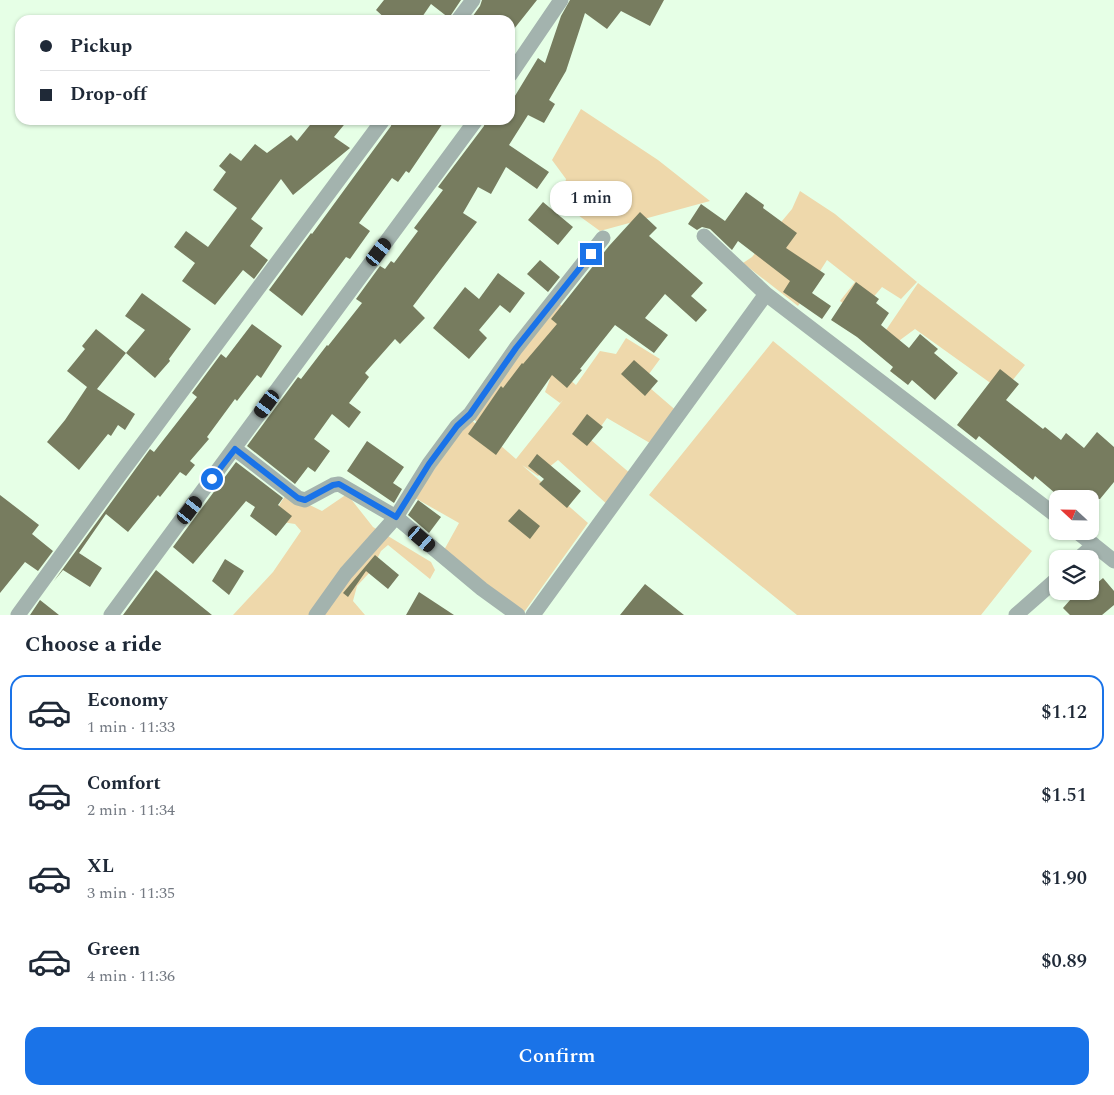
<!DOCTYPE html>
<meta charset="utf-8">
<style>
body{margin:0;font-family:Spectral,serif;background:#f6f6f7;color:#1f2937;height:100vh;display:flex;flex-direction:column;font-size:19px;white-space:nowrap}
*{box-sizing:border-box;margin:0}
p{font-size:16px;color:#747a83}
.icon{flex:none;width:28px;height:28px;fill:none;stroke:currentColor;stroke-width:2;stroke-linecap:round;stroke-linejoin:round}
.map{position:relative;height:615px;overflow:hidden}
.side{display:flex;flex-direction:column;background:#fff;flex:1}
.side>*{flex:none}
.hud{position:absolute;left:15px;top:15px;width:500px;height:110px;border-radius:15px;box-shadow:0 1px 4px #0004;display:grid;align-content:center;height:110px;padding:0 25px;background:#fff}
.needle{width:32px;rotate:292deg}
.buttons{position:absolute;left:1049px;top:490px;display:grid;gap:10px}
.buttons a{display:grid;place-items:center;width:50px;height:50px;border-radius:10px;background:#fff;box-shadow:0 1px 4px #0004;font-size:25px}
.end{position:absolute;width:22px;height:22px;margin:-11px;border:6px solid #1a73e8;background:#fff;box-shadow:0 0 0 2px #fff}
.from{border-radius:50%}
.bubble{position:absolute;height:35px;border-radius:15px;background:#fff;box-shadow:0 1px 4px #0004;font-size:16px;font-weight:600;line-height:35px;text-align:center}
.car{position:absolute;width:15px;height:30px;margin:-15px -8px;border-radius:6px;box-shadow:0 0 4px 1px #0007;background:linear-gradient(#222 24%,#8ab4d8 0 40%,#222 0 76%,#8ab4d8 0 86%,#222 0)}
.hud b{display:flex;align-items:center;gap:18px;height:48px;font-size:19px}
.hud b+b{border-top:1px solid #e0e1e3}
.hud i{width:12px;height:12px;background:#1f2937}
ul{padding:0;list-style:none}
li{display:flex;align-items:center;gap:15px;height:75px;margin:0 10px 8px;padding:0 15px;border:2px solid transparent;border-radius:15px}
li div{flex:1}
li b{display:block;font-size:19px}
li em{font-style:normal;font-weight:600}
li.on{border-color:#1a73e8}
li>.icon{width:45px;height:45px;stroke-width:1.5}
h2{padding:0 25px;font-size:22px;line-height:60px}
.action{display:flex;gap:10px;margin-top:auto;padding:10px 25px}
.action a{flex:1;height:58px;border-radius:15px;background:#1a73e8;color:#fff;font-size:20px;font-weight:600;line-height:58px;text-align:center}
.map>svg:first-child{display:block}
.green{fill:#eed8ab}
.building{fill:#777c5f}
.lines{fill:none;stroke-linecap:round;stroke-linejoin:round}
.street{stroke:#a3b3ae;stroke-width:15}
.route{stroke:#1a73e8;stroke-width:6}
</style>
<div class="map">
<svg width="1114" height="615" viewBox="0 0 1114 615">
<rect width="100%" height="100%" fill="#e6ffe6"/>
<path class="green" d="M581 109 658 160 710 201 600 231 560 202 566 179 552 160Z
M800 191 835 214 917 282 901 299 882 287 859 314 840 301 855 282 827 260 798 306 743 263 752 257 792 209Z
M918 283 1025 365 1003 392 915 329 896 343 884 333Z
M554 299 572 315 544 358 576 385 600 351 616 354 626 338 660 359 643 382 679 413 655 446 607 418 591 440 631 474 609 506 558 460 538 476 522 465 588 523 522 615 438 561 459 523 415 498 469 418 516 459 563 400 560 403 545 392 550 379 544 378 487 430 468 415 484 381Z
M773 341 1032 551 981 615H797L649 495Z
M287 494 322 511 347 494 373 527 431 562 435 570 430 579 388 545 381 551 371 571 357 586 353 601 365 615H233L273 572 301 531 295 524 282 522C275 508 278 506 287 494Z"/>
<path class="building" d="M384 0H461L449 18 431 4 420 20H387L376 10Z
M482 0H537L510 34V20H470L480 6Z
M570 0H664L650 26 621 11 607 29 585 13 566 71 549 100 555 104 544 123 528 115 509 145 549 172 537 189 506 167 491 194 478 187 463 213 477 222 413 306 425 318 400 344 395 339 365 373 369 377 349 403 361 412 349 428 332 414 314 439 330 451 315 472 308 467 295 484 247 446 298 377 301 379 327 345 328 346 362 303 356 299 380 266 385 269 391 261 394 263 418 231 414 228 443 190 438 187 484 126 485 120H510V104L538 58 545 63 561 16Z
M314 120H348L334 137 350 148 293 195 281 179 251 219 263 228 250 246 268 260 254 279 243 270 215 305 182 281 195 263 174 247 186 231 208 247 237 208 213 190 226 172 219 166 230 153 241 161 255 144 267 153 291 135 297 141Z
M392 120H445L409 173 406 171 398 182 392 178 359 223 370 231 350 259 346 257 302 316 269 290 311 233 312 234 391 126Z
M746 192 764 205 763 208 797 233 786 248 825 274 812 293 831 306 822 319 783 292 790 281 738 241 732 250 710 229 702 227 697 230 688 224 701 204 725 221Z
M543 202 573 227 558 245 528 220Z
M640 212 657 228 649 236 703 283 691 296 707 310 696 322 665 294 645 318 668 335 654 353 615 325 580 369 582 370 567 388 552 375 496 455 468 434 501 386 503 388 522 363 523 364 557 324 551 319 609 246Z
M540 260 560 277 548 292 527 274Z
M498 273 525 293 510 313 500 305 479 330 487 338 469 359 433 328 465 287 479 299Z
M856 282 879 299 876 303 889 313 881 325 909 348 920 334 938 349 934 353 958 373 935 400 912 380 908 385 890 371 893 367 857 337 831 320Z
M142 293 191 329 169 359 170 361 155 378 126 353 97 389 135 414 125 430 118 425 111 436 108 434 79 470 47 442 65 420 87 387 67 371 85 349 82 346 96 329 126 353 145 330 125 316Z
M252 324 282 346 261 378 257 375 237 401 235 399 207 437 209 439 190 461 195 465 186 476 180 472 160 497 158 495 128 532 106 514 79 553 102 568 90 587 63 570 54 581 150 449 154 452 197 397 192 393 221 354 226 358Z
M634 360 658 381 645 396 621 374Z
M1000 369 1019 384 1006 400 1043 429 1045 427 1061 440 1066 433 1084 448 1097 432 1114 447V482L1100 499H1062L1035 476 1033 480 979 436 976 440 957 425Z
M587 414 603 427 587 446 572 434Z
M367 441 404 467 393 483 402 489 394 503 347 471Z
M537 454 581 491 567 508 539 484 544 479 528 466Z
M236 462 283 498 278 505 292 516 276 536 250 516 255 507 246 501 193 564 173 547Z
M0 495 39 525 32 534 53 551 38 571 25 562 0 593Z
M418 500 441 517 429 533 408 515Z
M519 509 540 526 530 539 508 521Z
M375 555 399 575 388 589 366 571 348 597 343 593Z
M225 559 244 571 229 595 212 581Z
M156 570 186 594 212 615H123Z
M1103 578 1114 591V605L1102 615H1070L1063 608 1078 591 1083 595 1087 591H1090V589Z
M645 584 684 615H620Z
M419 592 454 615H406Z
M40 600 59 615H30Z"/>
<g class="lines">
<path class="street" d="M458 20 473 0
M510 75 561 0
M704 236 766 294 1058 517
M235 449 298 498 305 500 333 485 339 484 396 517 482 589 518 615
M1076 531 1094 545 1078 559
M1094 545 1114 561
M18 615 121 473 383 120
M111 615 476 120
M316 615 346 573 396 517 429 464 457 426 470 414 516 348 603 238
M533 615 766 294
M1016 615 1058 578"/>
</g>
<g class="lines">
<path class="route" d="M212 479 235 449 298 498 305 500 333 485 339 484 396 517 429 464 457 426 470 414 516 348 591 254"/>
</g>
</svg>
<div class="buttons">
<a><svg class="needle" viewBox="-14 -14 28 28"><path d="M0-13l5 13h-10z" fill="#e53935"/><path d="M0 13l5-13h-10z" fill="#747a83"/></svg></a>
<a><svg class="icon" aria-label="layers" viewBox="0 0 24 24"><path d="M12 4l9 5-9 5-9-5zM3 14l9 5 9-5"/></svg></a>
</div>
<i class="end from" style="left:212px;top:479px"></i>
<i class="end" style="left:591px;top:254px"></i>
<div class="bubble" style="left:550px;top:181px;width:82px">1 min</div>
<i class="car" style="left:379px;top:252px;rotate:37deg"></i>
<i class="car" style="left:267px;top:404px;rotate:216deg"></i>
<i class="car" style="left:190px;top:510px;rotate:37deg"></i>
<i class="car" style="left:422px;top:539px;rotate:131deg"></i>
<div class="hud">
<b><i class="from"></i>Pickup</b>
<b><i></i>Drop-off</b>
</div>
</div>
<section class="side">
<h2>Choose a ride</h2>
<ul>
<li class="on"><svg class="icon" aria-label="car" viewBox="0 0 24 24"><path d="M5 17H2v-5l4-1 3-4h7l3 4 3 1v5h-3M9 17h6M6 11h13"/><circle cx="7" cy="17" r="2"/><circle cx="17" cy="17" r="2"/></svg><div><b>Economy</b><p>1 min · 11:33</p></div><em>$1.12</em></li>
<li><svg class="icon" aria-label="car" viewBox="0 0 24 24"><path d="M5 17H2v-5l4-1 3-4h7l3 4 3 1v5h-3M9 17h6M6 11h13"/><circle cx="7" cy="17" r="2"/><circle cx="17" cy="17" r="2"/></svg><div><b>Comfort</b><p>2 min · 11:34</p></div><em>$1.51</em></li>
<li><svg class="icon" aria-label="car" viewBox="0 0 24 24"><path d="M5 17H2v-5l4-1 3-4h7l3 4 3 1v5h-3M9 17h6M6 11h13"/><circle cx="7" cy="17" r="2"/><circle cx="17" cy="17" r="2"/></svg><div><b>XL</b><p>3 min · 11:35</p></div><em>$1.90</em></li>
<li><svg class="icon" aria-label="car" viewBox="0 0 24 24"><path d="M5 17H2v-5l4-1 3-4h7l3 4 3 1v5h-3M9 17h6M6 11h13"/><circle cx="7" cy="17" r="2"/><circle cx="17" cy="17" r="2"/></svg><div><b>Green</b><p>4 min · 11:36</p></div><em>$0.89</em></li>
</ul>
<div class="action"><a>Confirm</a></div>
</section>
